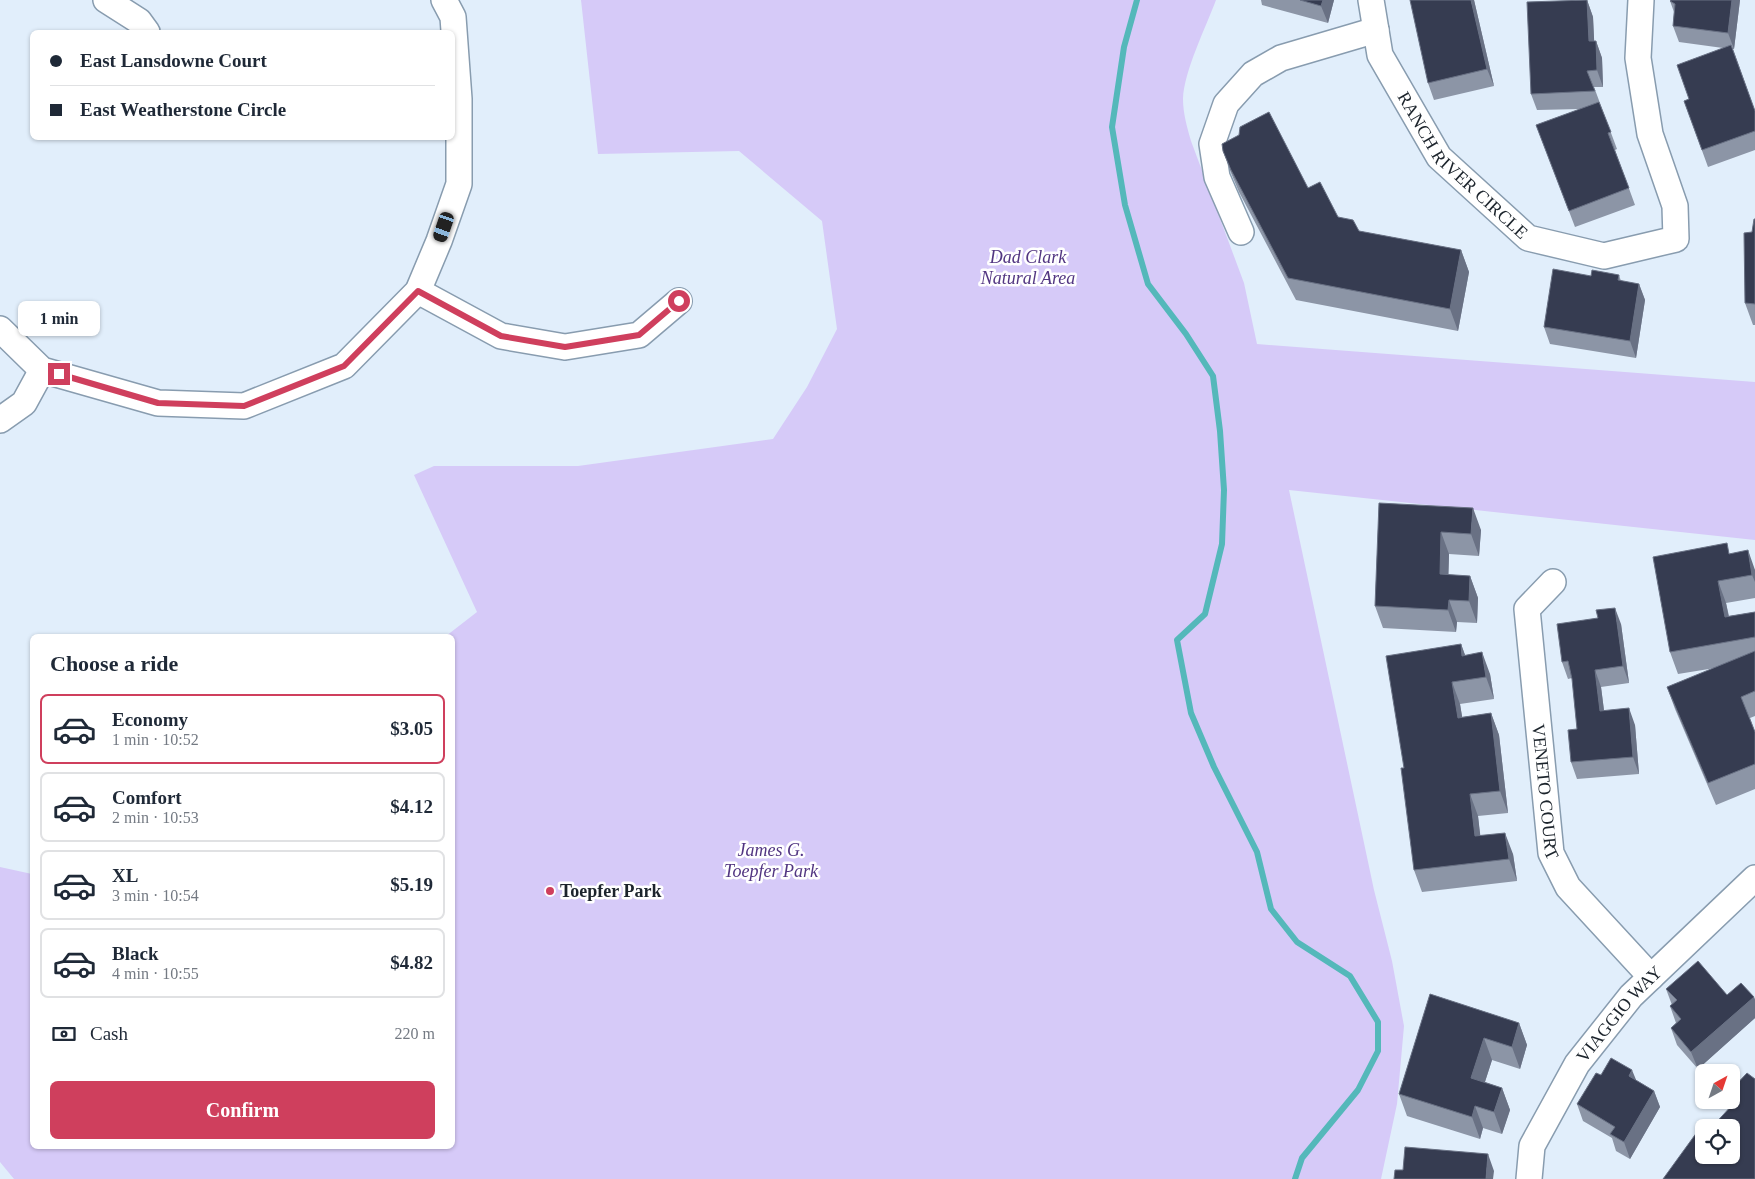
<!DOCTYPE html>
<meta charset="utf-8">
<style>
body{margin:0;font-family:"Times New Roman",serif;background:#f2f2f3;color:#1f2937;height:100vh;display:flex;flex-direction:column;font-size:19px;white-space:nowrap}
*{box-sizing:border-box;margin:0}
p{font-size:16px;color:#747a83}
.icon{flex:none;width:28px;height:28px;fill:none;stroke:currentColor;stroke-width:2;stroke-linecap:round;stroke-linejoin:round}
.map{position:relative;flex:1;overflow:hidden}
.drawer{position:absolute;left:30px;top:634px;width:425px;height:515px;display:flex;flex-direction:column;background:#fff;border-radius:8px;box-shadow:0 1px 4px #0004}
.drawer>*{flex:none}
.guide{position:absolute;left:30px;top:30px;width:425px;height:110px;border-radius:8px;box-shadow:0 1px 4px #0004;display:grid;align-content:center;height:110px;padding:0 20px;background:#fff}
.needle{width:32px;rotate:40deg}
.tools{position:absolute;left:1695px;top:1064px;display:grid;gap:10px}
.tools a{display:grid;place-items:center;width:45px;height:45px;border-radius:8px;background:#fff;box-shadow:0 1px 4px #0004;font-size:25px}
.end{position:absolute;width:22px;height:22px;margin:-11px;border:6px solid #cf3f5d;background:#fff;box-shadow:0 0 0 2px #fff}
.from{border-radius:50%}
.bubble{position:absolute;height:35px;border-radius:8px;background:#fff;box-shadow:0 1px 4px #0004;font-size:16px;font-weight:800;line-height:35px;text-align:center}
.car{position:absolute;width:15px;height:30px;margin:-15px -8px;border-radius:6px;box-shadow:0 0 4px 1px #0007;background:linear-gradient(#222 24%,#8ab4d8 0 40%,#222 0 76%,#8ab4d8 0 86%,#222 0)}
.guide b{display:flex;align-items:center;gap:18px;height:48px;font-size:19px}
.guide b+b{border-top:1px solid #e0e1e3}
.guide i{width:12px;height:12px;background:#1f2937}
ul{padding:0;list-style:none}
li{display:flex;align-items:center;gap:15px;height:70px;margin:0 10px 8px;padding:0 10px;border:2px solid #e0e1e3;border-radius:8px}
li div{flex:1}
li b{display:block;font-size:19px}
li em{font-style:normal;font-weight:800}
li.selected{border-color:#cf3f5d}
li>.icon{width:45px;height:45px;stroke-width:1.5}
h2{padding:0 20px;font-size:22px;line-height:60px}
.pay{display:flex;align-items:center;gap:12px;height:55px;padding:0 20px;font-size:19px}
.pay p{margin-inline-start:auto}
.action{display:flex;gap:10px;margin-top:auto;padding:10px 20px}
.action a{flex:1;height:58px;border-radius:8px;background:#cf3f5d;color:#fff;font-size:20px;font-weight:800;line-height:58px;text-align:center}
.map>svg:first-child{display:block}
.green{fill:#d6caf8}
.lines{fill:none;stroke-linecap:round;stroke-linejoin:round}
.stream{stroke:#54b8ba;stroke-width:6}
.street-casing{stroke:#889caf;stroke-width:28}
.street{stroke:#fff;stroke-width:25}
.wall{fill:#8c95a6}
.shaded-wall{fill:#697184}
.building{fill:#363c51;stroke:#697184}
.route{stroke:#cf3f5d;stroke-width:6}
.poi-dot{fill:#cf3f5d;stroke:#fff;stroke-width:2}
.labels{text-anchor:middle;stroke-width:5;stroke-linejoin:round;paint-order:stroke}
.street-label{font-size:18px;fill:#1c242c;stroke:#fff}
.park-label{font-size:18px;font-style:italic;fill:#523682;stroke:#fff}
.poi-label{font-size:18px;font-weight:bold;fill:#1c242c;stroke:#fff;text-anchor:start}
</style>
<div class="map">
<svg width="1755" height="1179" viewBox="0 0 1755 1179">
<rect width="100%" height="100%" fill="#e1eefb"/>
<path class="green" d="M581 0H1216C1206 27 1184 71 1183 99 1183 113 1187 127 1191 141L1244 283 1257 344 1755 382V540L1289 490 1374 890 1392 961 1404 1026 1397 1104 1381 1179H14L0 1162V867L32 874V1146H452V636H446L477 612 414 475 434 466H578L773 439 807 387 837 329 822 221 739 151 598 154Z"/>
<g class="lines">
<path class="stream" d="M1137 0 1124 47 1112 127 1125 205 1148 284 1186 334 1213 376 1220 431 1224 490 1222 544 1205 614 1177 640 1191 713 1214 767 1257 852 1271 909 1297 942 1350 976 1378 1022V1051L1358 1090 1302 1158 1295 1179"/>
<defs>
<g id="street">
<path d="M106 0 139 21 147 32"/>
<path id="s1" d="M1371 0 1380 55 1439 157 1528 238 1604 256 1676 239 1675 206 1650 134 1638 58 1641 0"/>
<path d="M1241 232 1217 177 1212 144 1226 104 1253 74 1281 58 1376 30"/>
<path d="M418 291 501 336 565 347 639 335 679 301"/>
<path d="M0 329 42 370 158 403 244 406 344 366 418 291 439 241 459 184V99L453 17 444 0"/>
<path d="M0 420 24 403 42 370"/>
<path id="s2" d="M1553 582 1527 609 1551 853 1568 887 1651 977"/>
<path id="s3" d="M1529 1179 1532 1146 1577 1064 1631 996 1755 878"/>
</g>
</defs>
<use href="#street" class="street-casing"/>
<use href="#street" class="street"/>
</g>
<path class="wall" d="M1261 0H1334L1328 23 1262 5Z
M1474 0 1494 86 1434 100 1428 83Z
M1587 0 1593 17 1594 41H1596L1602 58 1603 87H1594L1617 149 1615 150 1635 205 1575 227 1536 125 1580 109 1537 110 1531 94Z
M1740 0 1734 49H1733L1755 111V150L1708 167 1684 101 1689 99 1723 48 1679 42 1673 26 1674 12 1670 1Z
M1223 151 1308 188 1338 217 1359 231 1461 250 1469 272 1458 331 1296 300 1239 192 1231 173Z
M1755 219V325H1753L1745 303 1752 232Z
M1619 275 1621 281 1639 284 1645 300 1636 358 1550 344 1544 327 1591 276Z
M1379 503 1481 530 1479 556 1449 554 1448 575 1470 576 1478 598 1477 623 1457 622 1456 632 1383 628 1375 606Z
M1731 553 1755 570V598L1726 603 1729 616 1755 612V716L1750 718 1755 732V789L1716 805 1675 709 1667 687 1715 668 1678 674 1670 652Z
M1621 624 1629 683 1601 687 1604 710 1635 725 1639 774 1577 779 1571 762 1577 729 1572 678 1568 679 1562 662Z
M1461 644 1465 655 1490 674 1494 699 1460 704 1462 717 1491 713 1499 735 1508 813 1478 816 1480 836 1513 854 1517 881 1422 892 1414 870 1404 768Z
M1666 989 1754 997 1755 1000V1018L1698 1069 1677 1045 1671 1028 1676 1023 1670 1006 1672 1005Z
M1430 994 1519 1023 1527 1045 1520 1069 1492 1060 1485 1082 1502 1088 1510 1110 1502 1134 1483 1128 1480 1139 1407 1116 1399 1094Z
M1601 1075 1636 1080 1654 1091 1660 1107 1630 1159 1616 1151 1612 1138 1583 1121 1577 1104Z
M1755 1079 1704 1155 1730 1107 1728 1100H1731Z"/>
<path class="shaded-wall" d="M1323 0H1334L1328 23 1321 6Z
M1471 0H1474L1494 86 1487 69Z
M1587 0 1593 17 1595 58 1589 41Z
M1732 0H1740L1734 49 1728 33Z
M1596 41 1602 58 1603 87 1597 70Z
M1461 250 1469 272 1458 331 1450 309Z
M1639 284 1645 300 1636 358 1630 341Z
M1473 508 1481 530 1479 556 1471 534Z
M1441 532 1449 554 1448 596 1440 574Z
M1748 550 1755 570V582L1752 575Z
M1470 576 1478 598 1477 623 1469 601Z
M1718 581 1726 603 1733 639 1725 617Z
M1449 600 1457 622 1456 632 1448 610Z
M1615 608 1621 624 1629 683 1623 666Z
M1461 644 1469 666 1462 656Z
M1482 652 1490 674 1494 699 1486 677Z
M1595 670 1601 687 1606 727 1600 711Z
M1452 682 1460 704 1466 740 1458 718Z
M1629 708 1635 725 1639 774 1633 757Z
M1491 713 1499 735 1508 813 1500 791Z
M1470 794 1478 816 1483 858 1475 836Z
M1505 833 1513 854 1517 881 1509 859Z
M1754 997 1755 1000V1018L1698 1069 1691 1052Z
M1519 1023 1527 1045 1520 1069 1512 1047Z
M1484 1038 1492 1060 1479 1100 1471 1078Z
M1632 1070 1639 1087 1629 1076Z
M1502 1088 1510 1110 1502 1134 1494 1112Z
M1654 1091 1660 1107 1630 1159 1624 1142Z
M1475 1106 1483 1128 1480 1139 1472 1117Z
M1488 1154 1494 1171 1493 1179H1486Z"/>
<path class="building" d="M1300 0H1323L1321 6Z
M1410 0H1471L1487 69 1428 83Z
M1587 0 1589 41H1596L1597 70 1587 71 1595 91 1531 94 1527 2Z
M1671 0H1732L1728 33 1673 26 1675 4 1670 1Z
M1731 45 1755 111V131L1702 150 1684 101 1689 99 1677 65Z
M1599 102 1611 132 1608 133 1629 188 1569 211 1536 125Z
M1269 112 1308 188 1320 182 1338 217 1353 220 1359 231 1461 250 1450 309 1288 278 1231 170 1223 151 1222 144 1239 135 1240 127Z
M1754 219H1755V304L1745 303 1744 233 1752 232Z
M1553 269 1591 276 1592 270 1619 275 1618 280 1639 284 1630 341 1544 327Z
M1379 503 1473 508 1471 534 1441 532 1440 574 1470 576 1469 601 1449 600 1448 610 1375 606Z
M1727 543 1729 554 1748 550 1752 575 1718 581 1725 617 1755 612V637L1670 652 1653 557Z
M1615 608 1623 666 1595 670 1600 711 1629 708 1633 757 1571 762 1568 730 1577 729 1572 679 1568 661 1562 662 1557 624 1598 618 1596 610Z
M1461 644 1462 656 1482 652 1486 677 1452 682 1458 718 1491 713 1500 791 1470 794 1475 836 1505 833 1509 859 1414 870 1401 768H1404L1386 656Z
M1755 651V691L1741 697 1755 732V764L1708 783 1667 687Z
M1698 961 1727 995 1741 983 1754 997 1691 1052 1671 1028 1681 1019 1670 1006 1677 1000 1666 989Z
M1430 994 1519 1023 1512 1047 1484 1038 1471 1078 1502 1088 1494 1112 1475 1106 1472 1117 1399 1094Z
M1611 1058 1632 1070 1629 1076 1654 1091 1624 1142 1610 1134 1615 1127 1577 1104 1596 1073 1601 1075Z
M1747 1073 1755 1079V1179H1663L1700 1128 1704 1130V1155H1731V1128H1711L1734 1103 1731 1100V1090Z
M1405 1147 1488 1154 1486 1179H1394L1395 1170H1403Z"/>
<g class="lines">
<path class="route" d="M59 374 158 403 244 406 344 366 418 291 501 336 565 347 639 335 679 301"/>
</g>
<circle class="poi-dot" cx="550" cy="891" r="5"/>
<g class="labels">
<g class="street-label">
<text dy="6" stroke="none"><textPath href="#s1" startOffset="195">RANCH RIVER CIRCLE</textPath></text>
<text dy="6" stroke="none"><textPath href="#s2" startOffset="221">VENETO COURT</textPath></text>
<text dy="6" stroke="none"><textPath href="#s3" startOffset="192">VIAGGIO WAY</textPath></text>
</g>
<g class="park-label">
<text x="1028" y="263">Dad Clark<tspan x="1028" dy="21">Natural Area</tspan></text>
<text x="771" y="856">James G.<tspan x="771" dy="21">Toepfer Park</tspan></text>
</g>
<g class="poi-label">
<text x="560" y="897">Toepfer Park</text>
</g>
</g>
</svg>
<div class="tools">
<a><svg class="needle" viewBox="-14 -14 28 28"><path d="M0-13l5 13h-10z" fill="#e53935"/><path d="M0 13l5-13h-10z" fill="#747a83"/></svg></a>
<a><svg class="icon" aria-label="locate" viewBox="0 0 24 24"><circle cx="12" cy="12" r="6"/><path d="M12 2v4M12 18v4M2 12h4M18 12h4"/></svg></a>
</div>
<i class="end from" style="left:679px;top:301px"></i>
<i class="end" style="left:59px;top:374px"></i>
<div class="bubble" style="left:18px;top:301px;width:82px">1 min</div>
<i class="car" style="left:444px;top:227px;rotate:199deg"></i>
<div class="guide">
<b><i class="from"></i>East Lansdowne Court</b>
<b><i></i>East Weatherstone Circle</b>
</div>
<section class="drawer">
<h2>Choose a ride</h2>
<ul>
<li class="selected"><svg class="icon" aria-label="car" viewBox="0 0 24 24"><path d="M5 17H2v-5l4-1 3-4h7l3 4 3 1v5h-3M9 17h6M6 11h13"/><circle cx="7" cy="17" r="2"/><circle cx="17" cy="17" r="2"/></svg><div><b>Economy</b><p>1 min · 10:52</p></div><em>$3.05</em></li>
<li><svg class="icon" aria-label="car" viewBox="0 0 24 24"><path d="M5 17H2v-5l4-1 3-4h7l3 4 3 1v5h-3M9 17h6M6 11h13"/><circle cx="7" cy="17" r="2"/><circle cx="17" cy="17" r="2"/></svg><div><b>Comfort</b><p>2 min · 10:53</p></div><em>$4.12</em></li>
<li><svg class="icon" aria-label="car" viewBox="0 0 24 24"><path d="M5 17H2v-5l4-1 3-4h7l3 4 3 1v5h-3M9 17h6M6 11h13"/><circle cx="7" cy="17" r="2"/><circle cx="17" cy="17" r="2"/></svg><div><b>XL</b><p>3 min · 10:54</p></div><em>$5.19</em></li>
<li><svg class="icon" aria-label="car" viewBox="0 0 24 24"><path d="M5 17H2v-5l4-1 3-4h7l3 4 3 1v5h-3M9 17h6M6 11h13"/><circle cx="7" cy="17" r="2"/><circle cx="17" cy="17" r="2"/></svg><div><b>Black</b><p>4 min · 10:55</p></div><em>$4.82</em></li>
</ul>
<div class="pay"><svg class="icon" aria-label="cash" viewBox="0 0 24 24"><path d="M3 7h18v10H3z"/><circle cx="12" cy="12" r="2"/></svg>Cash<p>220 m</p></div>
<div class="action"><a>Confirm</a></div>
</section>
</div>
